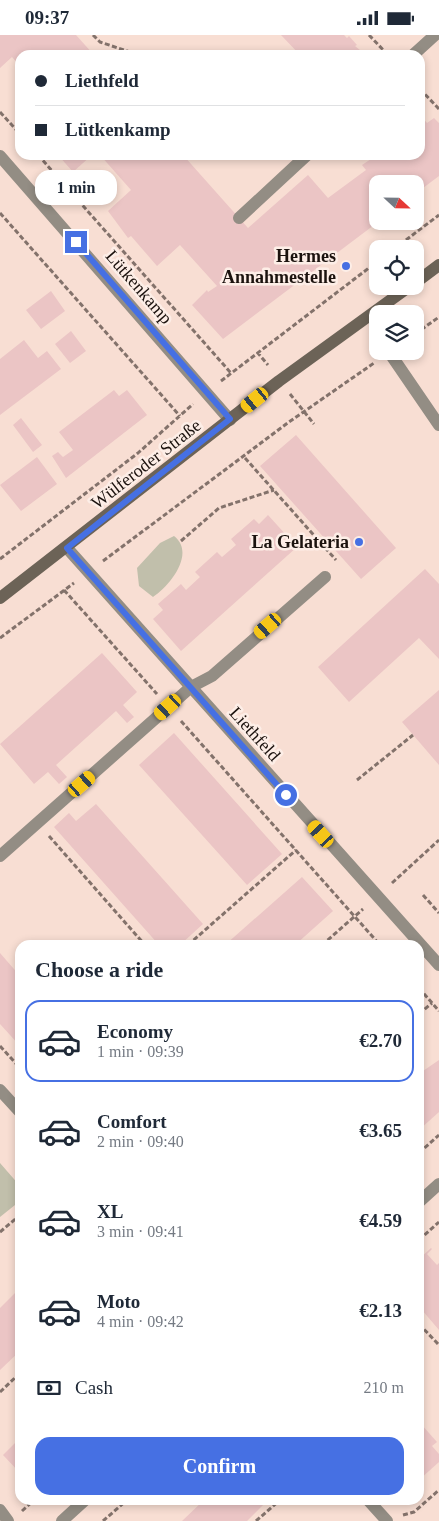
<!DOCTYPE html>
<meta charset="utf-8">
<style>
body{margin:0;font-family:"Times New Roman",serif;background:#f6f6f7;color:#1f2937;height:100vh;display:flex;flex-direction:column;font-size:19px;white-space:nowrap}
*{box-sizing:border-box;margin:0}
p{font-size:16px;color:#747a83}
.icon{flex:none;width:28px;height:28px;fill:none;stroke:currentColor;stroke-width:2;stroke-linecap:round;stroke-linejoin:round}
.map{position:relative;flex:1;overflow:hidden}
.panel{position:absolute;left:15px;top:905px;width:409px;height:565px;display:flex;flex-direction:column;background:#fff;border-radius:15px;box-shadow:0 2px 8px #0003}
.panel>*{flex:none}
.hud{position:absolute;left:15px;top:15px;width:410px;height:110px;border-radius:15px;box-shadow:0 2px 8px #0003;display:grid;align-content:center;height:110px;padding:0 20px;background:#fff}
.needle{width:32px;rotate:112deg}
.tools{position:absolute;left:369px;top:140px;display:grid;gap:10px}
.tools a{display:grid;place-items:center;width:55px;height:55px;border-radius:10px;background:#fff;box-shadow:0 2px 8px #0003;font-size:25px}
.end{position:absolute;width:22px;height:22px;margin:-11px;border:6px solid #4670e3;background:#fff;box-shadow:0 0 0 2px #fff}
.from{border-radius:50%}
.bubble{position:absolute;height:35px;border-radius:15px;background:#fff;box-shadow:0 2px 8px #0003;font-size:16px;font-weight:800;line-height:35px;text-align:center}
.car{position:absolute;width:15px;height:30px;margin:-15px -8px;border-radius:6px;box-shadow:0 0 4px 1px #0007;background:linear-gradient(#f5c518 24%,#345 0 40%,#f5c518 0 76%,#345 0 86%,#f5c518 0)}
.hud b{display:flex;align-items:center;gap:18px;height:48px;font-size:19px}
.hud b+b{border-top:1px solid #e0e1e3}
.hud i{width:12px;height:12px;background:#1f2937}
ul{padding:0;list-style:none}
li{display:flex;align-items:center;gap:15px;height:82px;margin:0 10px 8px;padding:0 10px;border:2px solid transparent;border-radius:15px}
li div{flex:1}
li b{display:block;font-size:19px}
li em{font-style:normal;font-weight:800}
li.selected{border-color:#4670e3}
li>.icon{width:45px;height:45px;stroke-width:1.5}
h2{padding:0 20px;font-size:22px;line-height:60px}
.pay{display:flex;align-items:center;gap:12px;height:55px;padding:0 20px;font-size:19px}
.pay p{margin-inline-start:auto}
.cta{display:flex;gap:10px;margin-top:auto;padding:10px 20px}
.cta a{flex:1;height:58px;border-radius:15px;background:#4670e3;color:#fff;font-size:20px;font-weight:800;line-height:58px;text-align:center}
.status{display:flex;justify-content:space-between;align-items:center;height:35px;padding:0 25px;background:#fff;direction:ltr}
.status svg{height:14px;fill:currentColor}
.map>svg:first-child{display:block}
.green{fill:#c1bfab}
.building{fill:#ebc5c5}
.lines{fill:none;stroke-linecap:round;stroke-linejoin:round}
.path{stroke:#83726b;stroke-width:3;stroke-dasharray:5 2.5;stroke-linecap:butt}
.lane{stroke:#938d84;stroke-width:12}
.street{stroke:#938d84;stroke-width:12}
.secondary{stroke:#6c6357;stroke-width:12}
.route{stroke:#4670e3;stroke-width:6}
.poi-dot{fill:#4670e3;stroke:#fdeee7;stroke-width:2}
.labels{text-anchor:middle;stroke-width:5;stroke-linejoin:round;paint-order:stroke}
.poi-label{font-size:18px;font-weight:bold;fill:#1b120e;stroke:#fdeee7;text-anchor:end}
.street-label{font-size:18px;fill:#1b120e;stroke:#fdeee7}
</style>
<div class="status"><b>09:37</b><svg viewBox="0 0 49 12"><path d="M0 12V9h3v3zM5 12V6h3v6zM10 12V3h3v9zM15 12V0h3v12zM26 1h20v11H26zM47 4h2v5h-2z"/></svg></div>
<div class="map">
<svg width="439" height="1486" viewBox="0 0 439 1486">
<rect width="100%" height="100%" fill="#f8ded3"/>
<path class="green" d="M174 501C196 518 170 551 153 562L139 551 137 533 160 508Z
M0 1128 20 1151V1166L0 1182Z"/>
<path class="building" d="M0 0H76L94 20H20V31L12 22 0 33Z
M281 0H344L347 3 349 1 357 10 355 11 366 20H300Z
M420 80 427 88 434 83 439 88V141L415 159V149H378V187L223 304 192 270 207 255 208 257 217 251 180 210 157 231 131 201 128 203 108 176 131 155 100 120H183L248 193 308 140 328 163 366 135 362 130 377 120H420Z
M58 120H92L73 137Z
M51 256 65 276 41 294 26 275Z
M71 296 86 316 70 328 55 309Z
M24 305 38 323 47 316 61 334 0 380V324Z
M114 355 119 361 127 355 147 380 66 443 52 421 58 417 63 422 73 415 59 397Z
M21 383 42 410 33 417 13 390Z
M296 400 396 513 361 544 260 431Z
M37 422 57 449 21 476 0 450Z
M268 480 297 512 181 616 153 584 163 575 158 569 181 549 186 555 200 542 195 537 217 517 222 522 236 510 231 504 254 484 259 489Z
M425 534 439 549V624L419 603 349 667 318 632Z
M102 618 137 657 123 670 134 682 127 688 116 676 56 730 67 742 59 749 48 737 34 749 0 709Z
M439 655V730L402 687Z
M174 698 282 819 247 850 139 730Z
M96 769 203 889 180 910H159L54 792 69 778 76 786Z
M302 842 333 876 295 910H225Z
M0 918 20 941V1011L0 989Z
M439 1025V1077L419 1095V1043L424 1039 423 1036Z
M431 1213 432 1214 427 1219 437 1230 439 1228V1295L422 1275 419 1277V1224Z
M20 1253V1316L0 1335V1273Z
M421 1389 437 1407 432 1411 439 1419V1427L419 1445V1391Z
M20 1403V1438L3 1420Z
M204 1465H268L247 1486H182Z"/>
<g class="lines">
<path class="path" d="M93 0 100 7 139 20
M369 0 388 20
M420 54 439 74
M0 77 20 99
M38 120 231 338
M0 178 180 381
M394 214 439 180
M415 299 439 282
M257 317 268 330
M221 346 378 226
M290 359 314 389
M245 423 336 525
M181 506 219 473 274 455
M0 524 138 418 193 369
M103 526 289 387 374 328
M64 555 157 659
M0 603 74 548
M181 686 380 910
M357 745 413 700
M49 801 145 910
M392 848 439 805
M423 860 439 878
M188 910 296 815
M322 910 363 874
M419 953 439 976
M419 979 432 968
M0 1011 20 1033
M419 1118 439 1100
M0 1197 20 1180
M419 1205 439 1187
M419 1289 439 1310
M0 1357 20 1338
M22 1476 34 1465
M403 1480 414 1477 439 1455
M103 1486 127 1465
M256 1486 280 1465"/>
<path class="lane" d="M413 20 435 0
M239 183 307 120
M191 652 212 641 325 542
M0 1475 8 1486"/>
<path class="street" d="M0 121 230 385
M389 317 439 390
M67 513 439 930
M0 821 191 652
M0 1055 20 1077
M419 1167 439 1149
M368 1465 387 1486
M62 1486 85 1465"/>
<path class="secondary" d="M415 248 439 230
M0 563 279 346 410 251"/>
</g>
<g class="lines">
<path class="route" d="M76 207 230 384 67 513 286 760"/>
</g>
<g class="poi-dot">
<circle cx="346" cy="231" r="5"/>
<circle cx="359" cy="507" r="5"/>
</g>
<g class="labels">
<g class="poi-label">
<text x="336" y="227">Hermes<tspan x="336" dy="21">Annahmestelle</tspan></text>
<text x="349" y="513">La Gelateria</text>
</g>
<g class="street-label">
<text transform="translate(139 252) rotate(49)" y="6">Lütkenkamp</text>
<text transform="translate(146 429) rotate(-38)" y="6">Wülferoder Straße</text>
<text transform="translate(255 699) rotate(48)" y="6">Liethfeld</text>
</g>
</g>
</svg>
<div class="tools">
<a><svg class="needle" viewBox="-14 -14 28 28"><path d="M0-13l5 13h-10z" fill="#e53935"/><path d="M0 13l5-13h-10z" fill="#747a83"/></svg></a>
<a><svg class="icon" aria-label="locate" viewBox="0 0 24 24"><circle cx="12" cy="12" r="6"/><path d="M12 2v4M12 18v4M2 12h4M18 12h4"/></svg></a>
<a><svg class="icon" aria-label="layers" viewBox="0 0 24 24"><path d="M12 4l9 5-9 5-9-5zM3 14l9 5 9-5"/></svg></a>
</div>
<i class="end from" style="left:286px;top:760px"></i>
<i class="end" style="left:76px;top:207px"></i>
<div class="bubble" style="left:35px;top:135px;width:82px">1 min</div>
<i class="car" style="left:255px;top:365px;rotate:231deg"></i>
<i class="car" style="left:268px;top:591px;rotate:229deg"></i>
<i class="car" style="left:168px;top:672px;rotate:228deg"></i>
<i class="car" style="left:82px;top:749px;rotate:49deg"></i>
<i class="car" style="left:321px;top:799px;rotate:318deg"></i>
<div class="hud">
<b><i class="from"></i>Liethfeld</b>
<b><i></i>Lütkenkamp</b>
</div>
<section class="panel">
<h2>Choose a ride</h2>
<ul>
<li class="selected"><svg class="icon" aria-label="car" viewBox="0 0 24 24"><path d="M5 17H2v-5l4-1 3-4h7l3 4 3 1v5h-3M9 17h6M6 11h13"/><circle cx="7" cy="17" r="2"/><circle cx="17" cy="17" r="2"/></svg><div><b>Economy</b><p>1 min · 09:39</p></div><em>€2.70</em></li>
<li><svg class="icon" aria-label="car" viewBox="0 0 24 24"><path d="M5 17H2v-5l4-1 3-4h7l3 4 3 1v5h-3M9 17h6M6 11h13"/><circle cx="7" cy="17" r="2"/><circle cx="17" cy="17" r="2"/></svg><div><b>Comfort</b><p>2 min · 09:40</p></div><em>€3.65</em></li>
<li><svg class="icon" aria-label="car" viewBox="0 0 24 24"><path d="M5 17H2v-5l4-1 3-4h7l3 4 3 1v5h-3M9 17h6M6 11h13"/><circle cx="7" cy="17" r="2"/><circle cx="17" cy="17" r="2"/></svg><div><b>XL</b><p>3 min · 09:41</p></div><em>€4.59</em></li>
<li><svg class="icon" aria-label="car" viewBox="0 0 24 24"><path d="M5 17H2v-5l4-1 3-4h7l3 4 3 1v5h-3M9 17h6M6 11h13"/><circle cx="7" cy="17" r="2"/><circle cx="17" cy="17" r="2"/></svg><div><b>Moto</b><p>4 min · 09:42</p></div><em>€2.13</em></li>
</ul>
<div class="pay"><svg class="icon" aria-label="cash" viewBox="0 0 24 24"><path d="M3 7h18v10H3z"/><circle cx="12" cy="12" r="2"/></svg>Cash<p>210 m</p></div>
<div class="cta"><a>Confirm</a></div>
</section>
</div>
